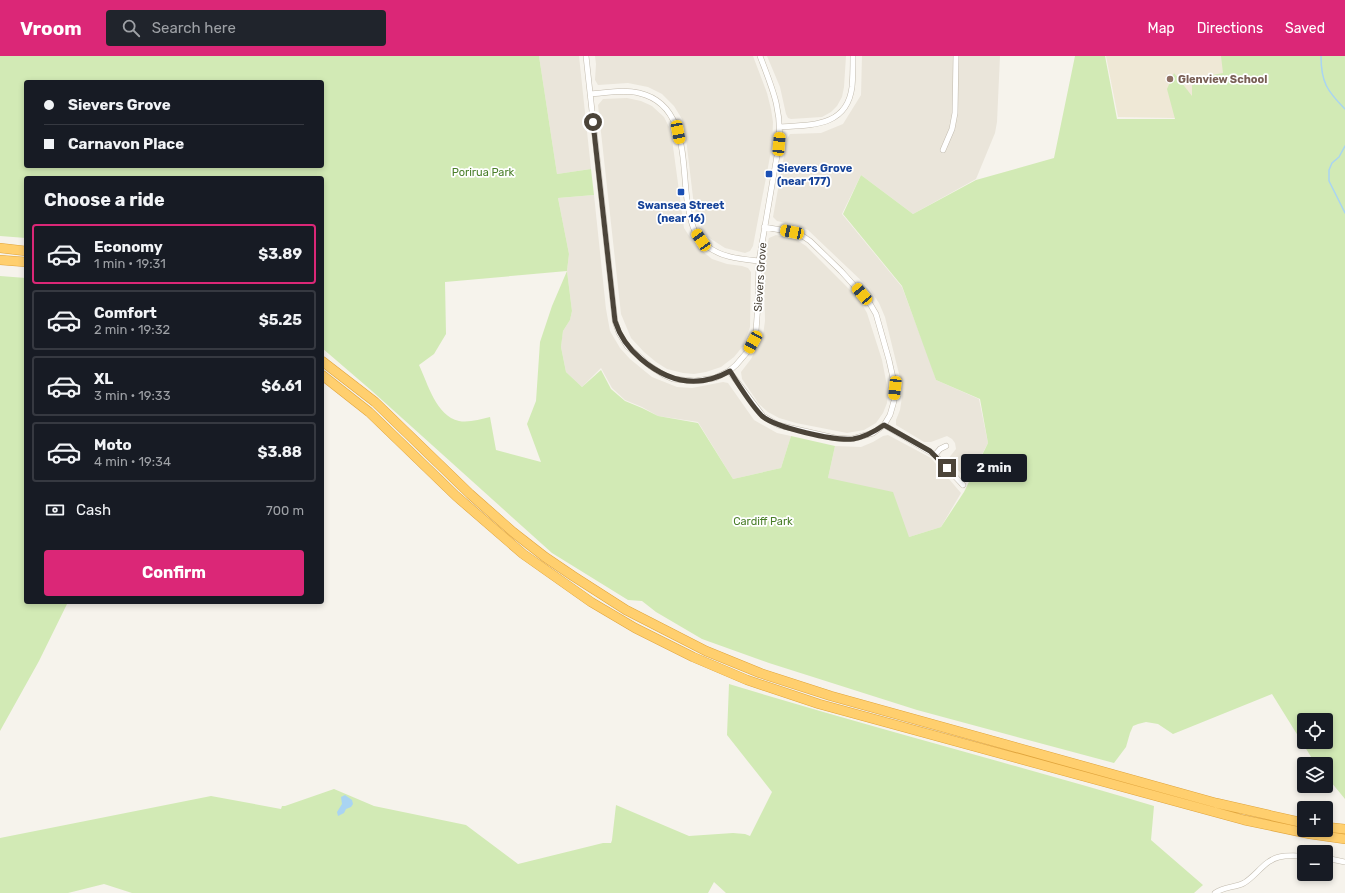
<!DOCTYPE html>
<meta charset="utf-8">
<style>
body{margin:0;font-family:Rubik,sans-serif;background:#20242c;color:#f1f3f6;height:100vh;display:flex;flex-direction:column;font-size:15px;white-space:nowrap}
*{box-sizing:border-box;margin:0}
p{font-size:13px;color:#9ea1a6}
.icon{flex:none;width:22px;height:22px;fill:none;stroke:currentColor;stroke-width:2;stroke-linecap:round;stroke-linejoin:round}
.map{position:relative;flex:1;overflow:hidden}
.drawer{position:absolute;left:24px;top:120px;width:300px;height:428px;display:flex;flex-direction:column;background:#171b24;border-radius:4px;box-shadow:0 2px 6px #0003}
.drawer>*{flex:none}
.guide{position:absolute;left:24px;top:24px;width:300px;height:88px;border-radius:4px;box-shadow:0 2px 6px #0003;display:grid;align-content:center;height:88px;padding:0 20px;background:#171b24}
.tools{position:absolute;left:1297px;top:657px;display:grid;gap:8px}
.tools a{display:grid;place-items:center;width:36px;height:36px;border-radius:4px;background:#171b24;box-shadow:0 2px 6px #0003;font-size:20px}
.end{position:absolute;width:18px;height:18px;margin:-9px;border:5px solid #4b4439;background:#fff;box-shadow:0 0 0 2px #fff}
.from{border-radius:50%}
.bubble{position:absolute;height:28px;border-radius:4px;background:#171b24;box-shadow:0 2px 6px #0003;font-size:13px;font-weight:700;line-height:28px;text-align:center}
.car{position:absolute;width:12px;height:24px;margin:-12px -6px;border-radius:5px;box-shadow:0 0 3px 1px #0007;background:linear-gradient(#f5c518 24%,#345 0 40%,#f5c518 0 76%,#345 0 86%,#f5c518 0)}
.guide b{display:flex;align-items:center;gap:14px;height:38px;font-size:15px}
.guide b+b{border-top:1px solid #363941}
.guide i{width:10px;height:10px;background:#f1f3f6}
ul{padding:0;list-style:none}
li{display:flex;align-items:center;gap:12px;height:60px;margin:0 8px 6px;padding:0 12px;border:2px solid #363941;border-radius:4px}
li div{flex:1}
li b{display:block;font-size:15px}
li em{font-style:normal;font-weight:700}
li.selected{border-color:#db2777}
li>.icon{width:36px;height:36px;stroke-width:1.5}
h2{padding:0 20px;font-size:18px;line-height:48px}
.pay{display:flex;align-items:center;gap:10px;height:44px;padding:0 20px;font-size:15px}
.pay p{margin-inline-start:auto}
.button{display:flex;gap:8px;margin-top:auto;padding:8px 20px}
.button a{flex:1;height:46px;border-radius:4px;background:#db2777;color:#fff;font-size:16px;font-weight:700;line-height:46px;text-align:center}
header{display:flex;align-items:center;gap:24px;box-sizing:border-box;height:56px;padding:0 20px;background:#db2777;color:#fff}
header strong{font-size:19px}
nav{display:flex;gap:22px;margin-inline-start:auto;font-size:14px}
.search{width:280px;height:36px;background:#20242c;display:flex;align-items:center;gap:10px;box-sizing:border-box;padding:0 14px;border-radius:4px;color:#9ea1a6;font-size:15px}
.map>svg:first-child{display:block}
.residential{fill:#eae5da}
.education{fill:#efe8d6}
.green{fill:#d2eab5;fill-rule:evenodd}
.water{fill:#a9d4f2}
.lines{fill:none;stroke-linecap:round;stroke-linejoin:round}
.stream{stroke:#a9d4f2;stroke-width:1.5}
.minor-casing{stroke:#c2bbae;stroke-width:6}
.motorway-casing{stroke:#e0a43c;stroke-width:10}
.minor{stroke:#fff;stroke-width:5}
.motorway{stroke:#ffcf6e;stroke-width:9}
.route{stroke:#4b4439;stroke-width:5}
.education-dot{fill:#8d6e63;stroke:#fff;stroke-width:1.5}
.transit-dot{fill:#1a4fb4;stroke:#fff;stroke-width:1.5}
.labels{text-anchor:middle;stroke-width:3.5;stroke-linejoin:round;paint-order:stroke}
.education-label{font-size:11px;font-weight:bold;fill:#785e54;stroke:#fff;text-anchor:start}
.transit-label{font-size:11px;font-weight:bold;fill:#164399;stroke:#fff;text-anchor:start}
.park-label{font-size:11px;fill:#4a7f2a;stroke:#fff}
.street-label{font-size:11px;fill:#4b4439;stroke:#fff}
</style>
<header>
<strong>Vroom</strong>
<div class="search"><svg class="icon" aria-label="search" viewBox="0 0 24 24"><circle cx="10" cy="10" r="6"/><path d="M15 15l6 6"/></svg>Search here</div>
<nav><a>Map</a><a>Directions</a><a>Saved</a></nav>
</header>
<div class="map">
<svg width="1345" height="837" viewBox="0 0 1345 837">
<rect width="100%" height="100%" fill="#f6f3ec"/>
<path class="residential" d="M539 0H579L591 113 557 118Z
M595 0H753L767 37 771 53 773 66 772 90 753 190 750 195 745 197 725 192 708 181 699 168 694 150 685 74 682 63 674 50 662 38 648 31 628 27 598 29 595 24 596 8Z
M767 0H846L844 31 842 41 837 50 831 56 822 61 791 63 788 62 786 58 780 31Z
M862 0H1000L997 66 995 77 976 123 913 158 861 119 842 158 902 231 931 308 936 324 979 343 988 387 968 425 948 403 956 393 955 387 952 383 947 380 931 386H924L896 369V364L900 354 902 341V330L885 261 879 247 869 232 808 174 799 170 777 165 773 161 787 83 790 78 821 77 843 68 861 39Z
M627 42 641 45 652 50 664 61 669 71 672 83 684 172 695 189 712 203 727 208 742 210 748 212 751 216 750 271 743 290 734 301 721 311 706 316 694 318 683 317 667 313 656 306 644 296 631 282 621 258 598 49 603 43Z
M594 139 606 253 610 275 620 292 630 303 652 321 677 331 692 332 723 326 728 327 754 364 777 377 791 380 781 412 733 423 698 366 658 360 642 351 625 344 612 332 601 312 582 331 566 316 561 291 562 282 563 275 570 264 572 255 567 215 569 198 558 142Z
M776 179 797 184 806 190 859 243 867 257 882 304 888 335 887 347 883 357 876 367 864 374 847 377 796 367 779 362 768 356 759 348 742 323 741 316 751 303 763 279 765 265 764 218 767 189 769 182Z
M888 379 931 402 961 437 941 471 909 481 828 422 835 390 861 391 873 386 883 380Z"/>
<path class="education" d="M1106 0H1243L1218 46 1174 62 1118 61Z"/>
<path class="green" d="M0 0H539L557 118 591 113 594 139 558 142 569 198 567 215 572 255 570 264 563 275 561 291 566 316 582 331 601 314 611 333 625 345 642 352 658 360 698 367 733 423 781 412 791 380 835 390 828 422 893 436 909 481 941 471 964 436 988 387 980 343 936 324 902 230 843 158 861 119 913 158 976 124 1054 102 1075 0H1105L1117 63H1175L1167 33 1174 17 1192 40V29L1197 22 1223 17 1221 0H1345V743L1326 720V708H1316L1313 704 1272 638 1173 678 1158 668 1146 666 1138 668 1133 670 1130 677 1126 691 1114 707 917 654 769 607 702 583 656 556 642 545 628 544 552 497 372 335 322 292V122H26V182L0 180ZM26 26H322V110H26ZM567 215 552 250 540 286 536 345 527 368 541 406 496 394 490 361C480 363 469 367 459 365 436 360 428 328 419 309L434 298 446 278 445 226ZM1304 664H1326V686H1304Z
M0 220 26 222V546H68L39 605 0 675Z
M729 628C870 671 1013 708 1154 750L1151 784 1203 829 1194 837H726L714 826 708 837H132L104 828 68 837H0V782L211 740 281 753 282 750H285L334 733 374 750 466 769 518 808 603 787H611L612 784 616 749 689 780 733 777 745 778 750 780 772 736 727 679Z"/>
<path class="water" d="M345 739 352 744 353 748 351 751 346 753 344 757 338 760 337 756 342 748 341 741Z"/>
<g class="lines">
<path class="stream" d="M1321 0C1321 26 1327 35 1345 53
M1345 90 1339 101 1332 107 1329 114V125L1345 157"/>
<defs>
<path id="minor" d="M586 0 615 265 619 277 627 290 650 310 664 319 673 323 695 325 715 322 729 315 736 309 748 295 753 286 756 275 758 247 759 205 779 88C782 53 772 32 760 0
M590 38C606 37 623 33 639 37 687 48 682 105 687 144 690 161 692 179 707 190 722 202 741 203 759 205
M780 71C811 69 847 71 852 31 853 21 853 10 853 0
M943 94 952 73 955 57 956 0
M729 315 763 360 778 369 835 382 852 383 873 377 884 369 890 359 894 345 895 331 889 304 876 258 869 246 841 215 810 185 801 179 792 176 764 171
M884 369 935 399 963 429
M935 399 940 393 946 390
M1326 802 1345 806
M1215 837C1225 830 1234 832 1244 827 1256 820 1265 804 1279 801 1287 799 1296 800 1304 800"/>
<path id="motorway" d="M0 192 26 195
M0 204 26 206
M322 305 375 346 470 438 513 476 545 501 573 520 626 554 706 595 760 617 831 640 1216 747 1304 767
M322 319 369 356 456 440 523 498 591 546 635 572 693 601 747 624 819 648 1244 764 1310 778 1345 783
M1326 771 1345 773"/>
</defs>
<use href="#minor" class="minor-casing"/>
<use href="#motorway" class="motorway-casing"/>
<use href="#minor" class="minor"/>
<use href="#motorway" class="motorway"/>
</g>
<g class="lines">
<path class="route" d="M593 66 615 265C620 281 629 293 641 303 668 326 698 333 730 315 738 328 751 349 762 360 776 372 835 385 853 383 865 381 874 376 884 369L930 395 947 412"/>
</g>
<circle class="education-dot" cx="1170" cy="23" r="4"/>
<g class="transit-dot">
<rect x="765" y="114" width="8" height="8" rx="2"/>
<rect x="677" y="132" width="8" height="8" rx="2"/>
</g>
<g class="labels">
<g class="education-label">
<text x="1178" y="27">Glenview School</text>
</g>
<g class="transit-label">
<text x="777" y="116">Sievers Grove<tspan x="777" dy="13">(near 177)</tspan></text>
<text x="681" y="153" text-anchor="middle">Swansea Street<tspan x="681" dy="13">(near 16)</tspan></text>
</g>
<g class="park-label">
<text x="483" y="120">Porirua Park</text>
<text x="763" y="469">Cardiff Park</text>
</g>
<g class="street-label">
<text transform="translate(760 221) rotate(-86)" y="4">Sievers Grove</text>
</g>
</g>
</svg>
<div class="tools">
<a><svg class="icon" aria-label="locate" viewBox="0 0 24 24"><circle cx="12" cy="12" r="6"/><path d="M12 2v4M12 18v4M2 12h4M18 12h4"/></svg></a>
<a><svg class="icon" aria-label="layers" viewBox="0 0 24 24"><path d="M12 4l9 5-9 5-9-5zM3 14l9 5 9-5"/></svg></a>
<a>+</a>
<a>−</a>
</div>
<i class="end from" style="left:593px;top:66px"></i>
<i class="end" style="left:947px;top:412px"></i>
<div class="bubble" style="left:961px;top:398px;width:66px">2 min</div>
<i class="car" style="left:678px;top:76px;rotate:169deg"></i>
<i class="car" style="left:779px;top:88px;rotate:5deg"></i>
<i class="car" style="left:792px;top:176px;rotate:282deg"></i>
<i class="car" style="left:701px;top:184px;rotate:326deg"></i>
<i class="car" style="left:862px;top:238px;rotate:320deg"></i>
<i class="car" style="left:753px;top:286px;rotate:209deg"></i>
<i class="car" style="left:895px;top:332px;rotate:186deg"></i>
<div class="guide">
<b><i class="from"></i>Sievers Grove</b>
<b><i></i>Carnavon Place</b>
</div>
<section class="drawer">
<h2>Choose a ride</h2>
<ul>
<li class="selected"><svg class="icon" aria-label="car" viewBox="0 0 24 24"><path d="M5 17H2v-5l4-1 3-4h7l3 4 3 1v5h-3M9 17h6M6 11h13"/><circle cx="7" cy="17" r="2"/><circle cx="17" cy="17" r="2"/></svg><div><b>Economy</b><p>1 min · 19:31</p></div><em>$3.89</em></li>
<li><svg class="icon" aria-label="car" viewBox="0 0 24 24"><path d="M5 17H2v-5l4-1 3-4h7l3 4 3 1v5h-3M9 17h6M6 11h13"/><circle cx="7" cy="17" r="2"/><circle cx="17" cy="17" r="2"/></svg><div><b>Comfort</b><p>2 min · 19:32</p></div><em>$5.25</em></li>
<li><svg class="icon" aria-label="car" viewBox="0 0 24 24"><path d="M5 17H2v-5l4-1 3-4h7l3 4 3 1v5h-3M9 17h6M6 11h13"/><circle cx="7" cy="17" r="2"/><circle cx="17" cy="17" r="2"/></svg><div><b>XL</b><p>3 min · 19:33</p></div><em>$6.61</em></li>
<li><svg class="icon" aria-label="car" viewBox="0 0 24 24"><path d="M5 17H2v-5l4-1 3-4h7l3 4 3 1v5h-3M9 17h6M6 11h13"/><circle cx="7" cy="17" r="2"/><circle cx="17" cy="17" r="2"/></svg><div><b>Moto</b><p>4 min · 19:34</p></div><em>$3.88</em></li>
</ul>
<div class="pay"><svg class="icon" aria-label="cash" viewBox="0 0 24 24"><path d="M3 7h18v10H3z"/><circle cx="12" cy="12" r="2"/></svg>Cash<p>700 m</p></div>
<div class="button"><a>Confirm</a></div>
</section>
</div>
